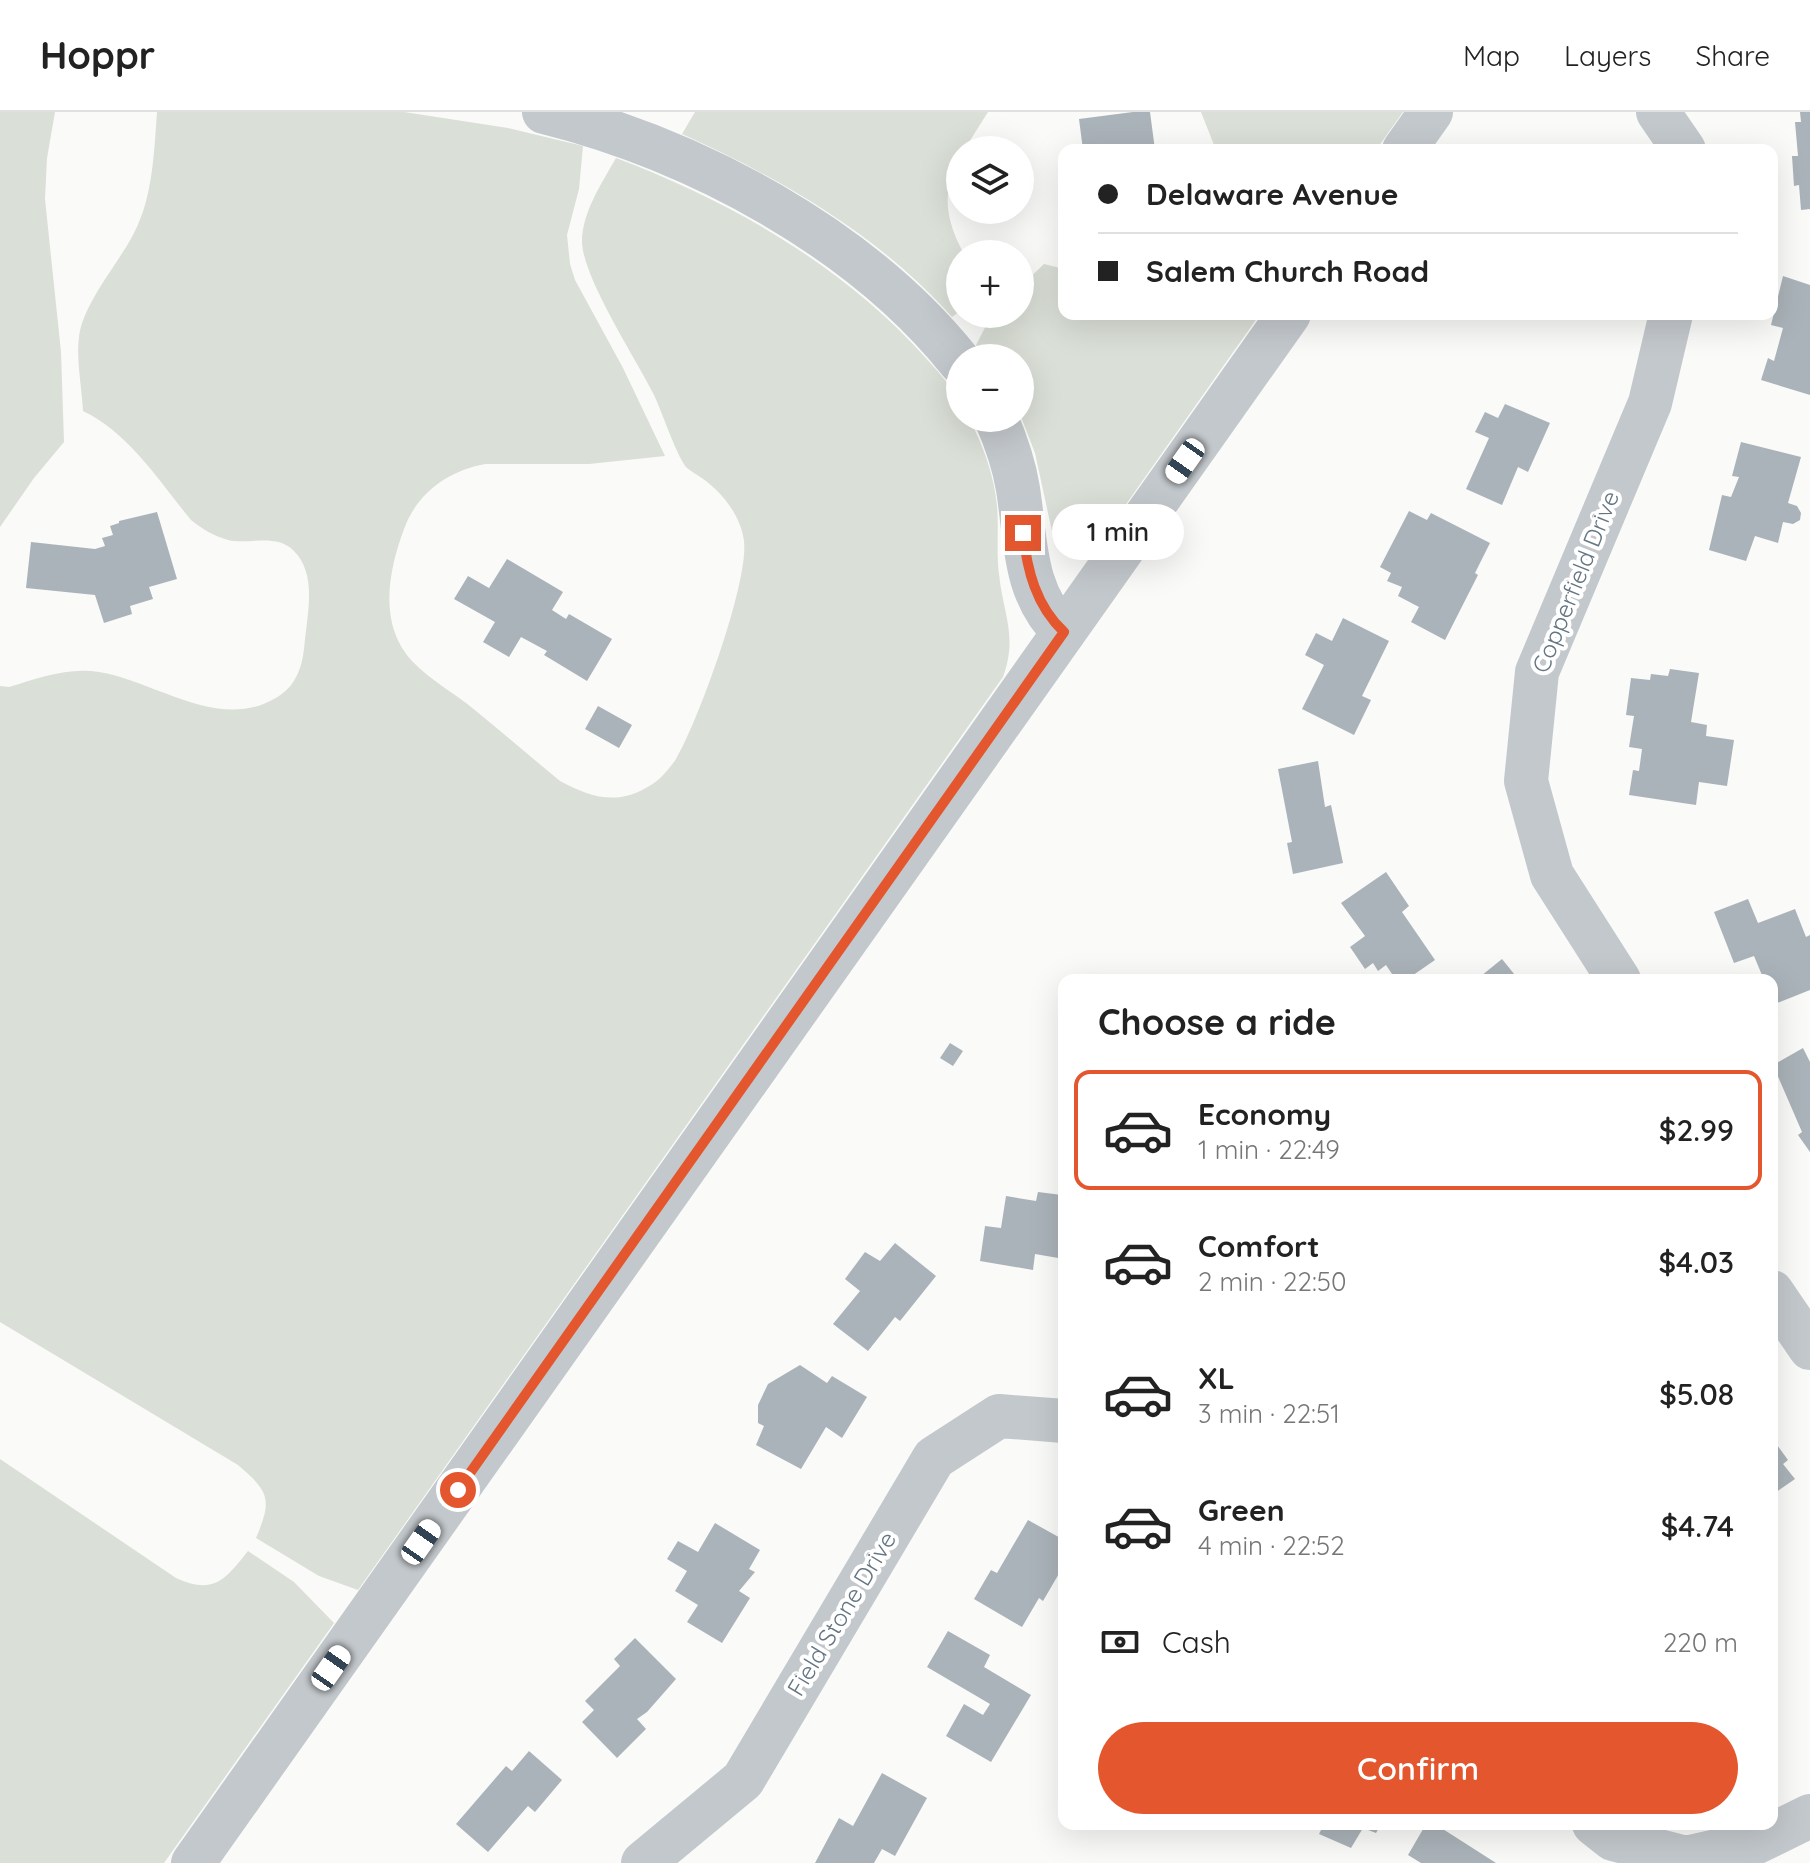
<!DOCTYPE html>
<meta charset="utf-8">
<style>
body{margin:0;font-family:Quicksand,sans-serif;background:#f6f6f6;color:#222;height:100vh;display:flex;flex-direction:column;font-size:30px;white-space:nowrap}
*{box-sizing:border-box;margin:0}
p{font-size:26px;color:#767676}
.icon{flex:none;width:44px;height:44px;fill:none;stroke:currentColor;stroke-width:2;stroke-linecap:round;stroke-linejoin:round}
.map{position:relative;flex:1;overflow:hidden}
.panel{position:absolute;left:1058px;top:862px;width:720px;height:856px;display:flex;flex-direction:column;background:#fff;border-radius:16px;box-shadow:0 8px 32px #0002}
.panel>*{flex:none}
.hud{position:absolute;left:1058px;top:32px;width:720px;height:176px;border-radius:16px;box-shadow:0 8px 32px #0002;display:grid;align-content:center;height:176px;padding:0 40px;background:#fff}
.fabs{position:absolute;left:946px;top:24px;display:grid;gap:16px}
.fabs a{display:grid;place-items:center;width:88px;height:88px;border-radius:50%;background:#fff;box-shadow:0 8px 32px #0002;font-size:40px}
.end{position:absolute;width:36px;height:36px;margin:-18px;border:10px solid #e4572e;background:#fff;box-shadow:0 0 0 4px #fff}
.from{border-radius:50%}
.bubble{position:absolute;height:56px;border-radius:28px;background:#fff;box-shadow:0 8px 32px #0002;font-size:26px;font-weight:600;line-height:56px;text-align:center}
.car{position:absolute;width:24px;height:48px;margin:-24px -12px;border-radius:10px;box-shadow:0 0 6px 2px #0007;background:linear-gradient(#fff 24%,#345 0 40%,#fff 0 76%,#345 0 86%,#fff 0)}
.hud b{display:flex;align-items:center;gap:28px;height:76px;font-size:30px}
.hud b+b{border-top:2px solid #e0e0e0}
.hud i{width:20px;height:20px;background:#222}
ul{padding:0;list-style:none}
li{display:flex;align-items:center;gap:24px;height:120px;margin:0 16px 12px;padding:0 24px;border:4px solid transparent;border-radius:16px}
li div{flex:1}
li b{display:block;font-size:30px}
li em{font-style:normal;font-weight:600}
li.current{border-color:#e4572e}
li>.icon{width:72px;height:72px;stroke-width:1.5}
h2{padding:0 40px;font-size:36px;line-height:96px}
.pay{display:flex;align-items:center;gap:20px;height:88px;padding:0 40px;font-size:30px}
.pay p{margin-inline-start:auto}
.action{display:flex;gap:16px;margin-top:auto;padding:16px 40px}
.action a{flex:1;height:92px;border-radius:48px;background:#e4572e;color:#fff;font-size:32px;font-weight:600;line-height:92px;text-align:center}
header{display:flex;align-items:center;gap:48px;box-sizing:border-box;height:112px;padding:0 40px;background:#fff;border-bottom:2px solid #e0e0e0}
header strong{font-size:38px}
nav{display:flex;gap:44px;margin-inline-start:auto;font-size:28px}
.map>svg:first-child{display:block}
.green{fill:#dadfd7}
.building{fill:#aab3b9}
.lines{fill:none;stroke-linecap:round;stroke-linejoin:round}
.minor{stroke:#c3c8cc;stroke-width:44}
.route{stroke:#e4572e;stroke-width:10}
.labels{text-anchor:middle;stroke-width:8;stroke-linejoin:round;paint-order:stroke}
.street-label{font-size:24px;fill:#657683;stroke:#fff}
</style>
<header>
<strong>Hoppr</strong>
<nav><a>Map</a><a>Layers</a><a>Share</a></nav>
</header>
<div class="map">
<svg width="1810" height="1751" viewBox="0 0 1810 1751">
<rect width="100%" height="100%" fill="#fafaf8"/>
<path class="green" d="M0 0H55L47 46 45 87 61 240 64 330 34 366 0 415Z
M157 0H404L508 16 583 34 579 77 567 123 570 152 575 168 623 256 665 344 589 352H485C448 359 417 381 404 417 388 460 378 513 413 550 431 569 456 582 476 599 504 622 532 646 560 669 592 686 618 694 651 673 660 668 670 656 676 647 698 610 749 470 744 429 741 405 724 383 706 369 700 364 691 360 686 355 676 342 662 300 654 283 636 247 583 166 582 130 582 100 602 71 616 46 730 89 842 153 924 244 940 262 960 281 960 306H969C983 334 994 362 997 394 999 416 996 439 999 462 1003 502 1018 524 1003 565L358 1478 319 1464 256 1426C272 1388 270 1380 238 1353L0 1210V574L9 575C39 566 68 555 99 560 155 569 218 619 274 587 285 581 293 573 298 561 304 548 304 533 306 519 309 493 315 459 293 438 275 421 249 433 228 428 214 424 202 417 191 408 159 369 129 321 83 299 82 277 76 246 79 225 83 191 119 151 134 121 153 85 154 40 157 0Z
M695 0H988L964 38H960C960 52 952 62 949 75 944 98 953 122 964 142H960V199L952 205C880 124 780 66 682 22Z
M1201 0H1403L1376 38H1216Z
M1044 152 1064 157V202H1260L1105 422C1095 435 1084 448 1067 442L1053 424 1035 341 1020 302V246H986L976 233 992 202H1020V175Z
M0 1347 176 1466C214 1483 225 1468 248 1439L294 1470 334 1511 164 1751H0Z"/>
<path class="building" d="M1133 0H1150L1155 38H1083L1079 7Z
M1800 0H1810V97L1801 98 1799 73 1794 74 1792 44H1798L1795 10H1801Z
M1783 164 1810 173V283L1761 268 1768 246 1774 249 1783 216 1771 213Z
M1505 292 1550 311 1528 360 1518 355 1502 393 1466 377 1489 326 1475 320 1485 300 1498 306Z
M1741 330 1801 345 1788 391 1797 394 1801 401 1800 408 1793 412 1783 410 1778 431 1755 424 1746 449 1709 438 1722 383 1731 385 1739 365 1732 364Z
M1409 399 1427 408 1431 401 1490 431 1475 461 1478 463 1445 528 1411 510 1419 495 1398 484 1402 475 1387 469 1391 461 1380 455Z
M157 400 177 467 149 475 153 487 130 494 132 502 104 511 95 483 26 476 31 430 95 437 105 434 102 426 113 423 110 414 119 411V409Z
M507 447 563 480 552 498 566 507 569 502 612 527 587 569 544 543 547 539 521 525 509 545 483 530 495 510 454 487 468 464 489 476Z
M1343 506 1389 529 1362 584 1371 588 1354 623 1302 597 1324 553 1305 543 1316 521 1332 529Z
M1670 557 1699 561 1691 610 1707 613 1706 624 1734 628 1727 674 1699 670 1696 693 1629 683 1633 658 1639 659 1642 637 1629 635 1634 604 1626 603 1631 566 1650 568 1651 562 1668 564Z
M598 594 632 613 619 636 585 617Z
M1318 649 1325 695 1331 693 1343 751 1293 762 1287 731 1292 730 1278 657Z
M1386 760 1409 794 1402 800 1435 848 1406 868H1396L1386 853 1378 859 1373 851 1365 857 1350 835 1365 824 1341 791Z
M1748 787 1758 811 1795 797 1806 825 1810 823V878L1772 893V868H1764L1754 844 1734 851 1714 800Z
M1502 847 1519 868H1476Z
M950 931 963 939 953 954 940 946Z
M1803 936 1810 950V1040L1798 1023 1802 1020 1773 953Z
M1038 1080 1062 1083 1064 1147 1035 1142 1033 1158 980 1149 985 1114 1001 1116 1006 1084 1036 1089Z
M895 1131 936 1164 900 1209 895 1205 868 1239 833 1212 860 1179 845 1167 865 1140 880 1149Z
M800 1253 827 1271 832 1264 867 1285 842 1326 826 1315 801 1357 756 1333 764 1314 758 1311V1293L768 1272Z
M1772 1326 1788 1348 1783 1352 1795 1367 1772 1383Z
M1028 1408 1064 1428V1453L1043 1489 1039 1486 1022 1515 974 1487 991 1458 997 1461Z
M715 1411 760 1438 749 1457 755 1460 739 1479 750 1486 722 1531 687 1510 698 1493 675 1479 687 1459 667 1447 678 1429 698 1440Z
M948 1519 990 1543 984 1555 1031 1583 991 1650 946 1624 964 1592 983 1603 990 1592 927 1555Z
M635 1526 676 1567 647 1600 637 1607 646 1617 617 1646 582 1610 594 1598 585 1589 620 1554 614 1547Z
M529 1639 562 1668 535 1700 528 1694 488 1740 456 1712 506 1654 512 1659Z
M882 1661 927 1686 895 1744 882 1737 874 1751H815L839 1706 853 1714Z
M1324 1712H1381L1376 1721 1363 1716 1351 1736 1319 1722Z
M1426 1712H1435L1496 1751H1421L1408 1743Z"/>
<g class="lines">
<path class="minor" d="M544 0C696 38 861 126 960 250
M1658 0 1684 38
M1404 38 1431 0
M996 306C1006 329 1014 352 1018 377 1026 427 1023 482 1064 520
M1619 868 1552 763 1526 669 1537 560 1650 291 1671 202
M1772 1180 1810 1236
M1594 1712 1613 1727 1686 1746 1757 1730 1810 1704
M193 1751 1289 202
M643 1751 743 1668 934 1346 999 1304 1064 1309"/>
</g>
<g class="lines">
<path class="route" d="M458 1378 1064 520C1036 494 1027 458 1023 421"/>
</g>
<g class="labels">
<g class="street-label">
<text transform="translate(1576 470) rotate(-68)" y="8">Copperfield Drive</text>
<text transform="translate(842 1502) rotate(-59)" y="8">Field Stone Drive</text>
</g>
</g>
</svg>
<div class="fabs">
<a><svg class="icon" aria-label="layers" viewBox="0 0 24 24"><path d="M12 4l9 5-9 5-9-5zM3 14l9 5 9-5"/></svg></a>
<a>+</a>
<a>−</a>
</div>
<i class="end from" style="left:458px;top:1378px"></i>
<i class="end" style="left:1023px;top:421px"></i>
<div class="bubble" style="left:1052px;top:392px;width:132px">1 min</div>
<i class="car" style="left:1185px;top:349px;rotate:215deg"></i>
<i class="car" style="left:421px;top:1430px;rotate:35deg"></i>
<i class="car" style="left:331px;top:1556px;rotate:35deg"></i>
<div class="hud">
<b><i class="from"></i>Delaware Avenue</b>
<b><i></i>Salem Church Road</b>
</div>
<section class="panel">
<h2>Choose a ride</h2>
<ul>
<li class="current"><svg class="icon" aria-label="car" viewBox="0 0 24 24"><path d="M5 17H2v-5l4-1 3-4h7l3 4 3 1v5h-3M9 17h6M6 11h13"/><circle cx="7" cy="17" r="2"/><circle cx="17" cy="17" r="2"/></svg><div><b>Economy</b><p>1 min · 22:49</p></div><em>$2.99</em></li>
<li><svg class="icon" aria-label="car" viewBox="0 0 24 24"><path d="M5 17H2v-5l4-1 3-4h7l3 4 3 1v5h-3M9 17h6M6 11h13"/><circle cx="7" cy="17" r="2"/><circle cx="17" cy="17" r="2"/></svg><div><b>Comfort</b><p>2 min · 22:50</p></div><em>$4.03</em></li>
<li><svg class="icon" aria-label="car" viewBox="0 0 24 24"><path d="M5 17H2v-5l4-1 3-4h7l3 4 3 1v5h-3M9 17h6M6 11h13"/><circle cx="7" cy="17" r="2"/><circle cx="17" cy="17" r="2"/></svg><div><b>XL</b><p>3 min · 22:51</p></div><em>$5.08</em></li>
<li><svg class="icon" aria-label="car" viewBox="0 0 24 24"><path d="M5 17H2v-5l4-1 3-4h7l3 4 3 1v5h-3M9 17h6M6 11h13"/><circle cx="7" cy="17" r="2"/><circle cx="17" cy="17" r="2"/></svg><div><b>Green</b><p>4 min · 22:52</p></div><em>$4.74</em></li>
</ul>
<div class="pay"><svg class="icon" aria-label="cash" viewBox="0 0 24 24"><path d="M3 7h18v10H3z"/><circle cx="12" cy="12" r="2"/></svg>Cash<p>220 m</p></div>
<div class="action"><a>Confirm</a></div>
</section>
</div>
